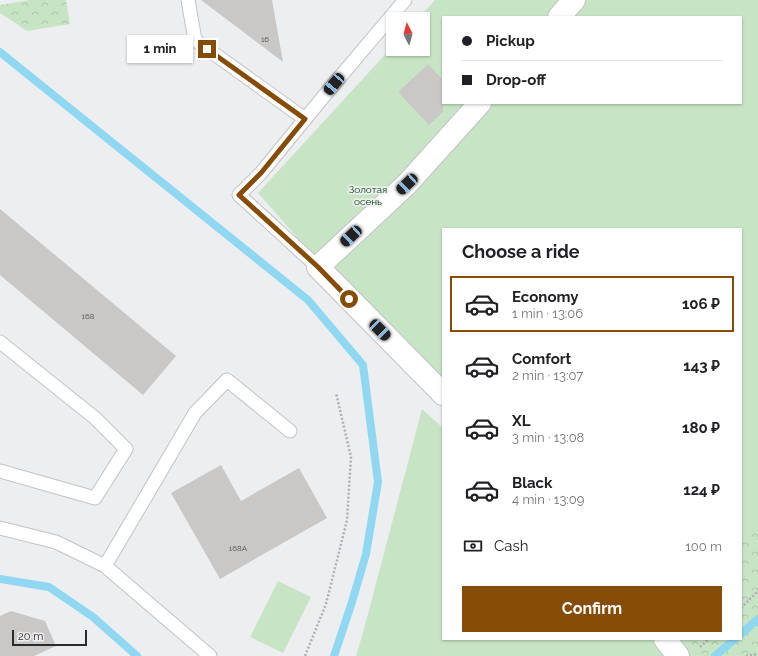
<!DOCTYPE html>
<meta charset="utf-8">
<style>
body{margin:0;font-family:Raleway,sans-serif;background:#f6f6f6;color:#202124;height:100vh;display:flex;flex-direction:column;font-size:15px;white-space:nowrap}
*{box-sizing:border-box;margin:0}
p{font-size:13px;color:#757577}
.icon{flex:none;width:22px;height:22px;fill:none;stroke:currentColor;stroke-width:2;stroke-linecap:round;stroke-linejoin:round}
.map{position:relative;flex:1;overflow:hidden}
.panel{position:absolute;left:442px;top:228px;width:300px;height:412px;display:flex;flex-direction:column;background:#fff;border-radius:0px;box-shadow:0 1px 3px #0004}
.panel>*{flex:none}
.guide{position:absolute;left:442px;top:16px;width:300px;height:88px;border-radius:0px;box-shadow:0 1px 3px #0004;display:grid;align-content:center;height:88px;padding:0 20px;background:#fff}
.needle{width:26px;rotate:354deg}
.fabs{position:absolute;left:386px;top:12px;display:grid;gap:8px}
.fabs a{display:grid;place-items:center;width:44px;height:44px;border-radius:0px;background:#fff;box-shadow:0 1px 3px #0004;font-size:20px}
.scale{position:absolute;left:12px;bottom:10px;width:75px;box-sizing:border-box;padding-left:4px;border:2px solid #2b2b2c;border-top:0;font-size:11px;line-height:14px;white-space:nowrap;color:#2b2b2c;-webkit-text-stroke:3px #edeef0;paint-order:stroke}
.end{position:absolute;width:18px;height:18px;margin:-9px;border:5px solid #864b04;background:#fff;box-shadow:0 0 0 2px #fff}
.from{border-radius:50%}
.bubble{position:absolute;height:28px;border-radius:0px;background:#fff;box-shadow:0 1px 3px #0004;font-size:13px;font-weight:700;line-height:28px;text-align:center}
.car{position:absolute;width:12px;height:24px;margin:-12px -6px;border-radius:5px;box-shadow:0 0 3px 1px #0007;background:linear-gradient(#222 24%,#8ab4d8 0 40%,#222 0 76%,#8ab4d8 0 86%,#222 0)}
.guide b{display:flex;align-items:center;gap:14px;height:38px;font-size:15px}
.guide b+b{border-top:1px solid #e0e0e0}
.guide i{width:10px;height:10px;background:#202124}
ul{padding:0;list-style:none}
li{display:flex;align-items:center;gap:12px;height:56px;margin:0 8px 6px;padding:0 12px;border:2px solid transparent;border-radius:0px}
li div{flex:1}
li b{display:block;font-size:15px}
li em{font-style:normal;font-weight:700}
li.active{border-color:#864b04}
li>.icon{width:36px;height:36px;stroke-width:1.5}
h2{padding:0 20px;font-size:18px;line-height:48px}
.pay{display:flex;align-items:center;gap:10px;height:44px;padding:0 20px;font-size:15px}
.pay p{margin-inline-start:auto}
.cta{display:flex;gap:8px;margin-top:auto;padding:8px 20px}
.cta a{flex:1;height:46px;border-radius:0px;background:#864b04;color:#fff;font-size:16px;font-weight:700;line-height:46px;text-align:center}
.map>svg:first-child{display:block}
.green{fill:#c7e5c5;fill-rule:evenodd}
.park{fill:url(#park-crowns)}
.lines{fill:none;stroke-linecap:round;stroke-linejoin:round}
.stream{stroke:#90d8f1;stroke-width:8}
.building{fill:#c9c8c6}
.lane-casing{stroke:#c2c3c5;stroke-width:15}
.street-casing{stroke:#c2c3c5;stroke-width:24}
.path{stroke:#afb0b2;stroke-width:2.5;stroke-dasharray:2 2;stroke-linecap:butt}
.lane{stroke:#fff;stroke-width:13}
.street{stroke:#fff;stroke-width:22}
.route{stroke:#864b04;stroke-width:5}
.labels{text-anchor:middle;stroke-width:3.5;stroke-linejoin:round;paint-order:stroke}
.number-label{font-size:8px;fill:#525252}
.park-label{font-size:10px;fill:#054608;stroke:#edeef0}
</style>
<div class="map">
<svg width="758" height="656" viewBox="0 0 758 656">
<defs>
<pattern id="park-crowns" width="20" height="18" patternUnits="userSpaceOnUse"><rect width="20" height="18" fill="#c7e5c5"/><path d="M2 6a3 3 0 1 1 6 0M12 15a3 3 0 1 1 6 0" fill="none" stroke="#abc5a9"/></pattern>
</defs>
<rect width="100%" height="100%" fill="#edeef0"/>
<path class="green" d="M435 0H758V547L741 562V229H443V388L342 288 258 193 393 46V49H423V19H418ZM443 17H741V103H443Z
M422 409 443 428V639H652L667 656H356L364 629Z
M278 581 311 597 283 653 250 637Z"/>
<path class="park" d="M29 0H66L70 24 27 31 0 13V5Z
M758 519V656H675L680 639H741V534Z"/>
<g class="lines">
<path class="stream" d="M0 52 308 300 363 365 378 482 366 554 352 602 334 656
M0 579 49 587 93 617 137 656
M741 634 758 619
M715 656 735 639"/>
</g>
<path class="building" d="M201 0H272L283 62Z
M428 64 443 80V112L429 125 398 92Z
M0 209 176 356 143 395 0 275Z
M221 465 241 501 299 468 327 518 220 579 171 493Z
M11 611 45 621 56 646 34 656H0V616Z"/>
<g class="lines">
<defs>
<path id="lane" d="M188 0 195 40 305 119
M318 267 239 195 261 173 324 96 405 0
M0 342 95 418 126 449 95 498 0 471
M0 528 56 542 105 566 210 656
M105 566 195 413 227 380 290 431"/>
<path id="street" d="M559 17 574 0
M443 394 318 267 407 184 480 103
M665 639 678 656"/>
</defs>
<use href="#lane" class="lane-casing"/>
<use href="#street" class="street-casing"/>
<path class="path" d="M741 608 758 591
M700 647 709 639
M305 656 326 604 347 520 351 457 336 393
M746 656 758 654"/>
<use href="#lane" class="lane"/>
<use href="#street" class="street"/>
</g>
<g class="lines">
<path class="route" d="M207 49 305 119 261 173 239 195 318 267 349 299"/>
</g>
<g class="labels">
<g class="number-label">
<text x="265" y="42">16</text>
<text x="88" y="319">168</text>
<text x="238" y="551">168А</text>
</g>
<g class="park-label">
<text x="368" y="193">Золотая<tspan x="368" dy="12">осень</tspan></text>
</g>
</g>
</svg>
<div class="fabs">
<a><svg class="needle" viewBox="-14 -14 28 28"><path d="M0-13l5 13h-10z" fill="#e53935"/><path d="M0 13l5-13h-10z" fill="#757577"/></svg></a>
</div>
<div class="scale">20 m</div>
<i class="end from" style="left:349px;top:299px"></i>
<i class="end" style="left:207px;top:49px"></i>
<div class="bubble" style="left:127px;top:35px;width:66px">1 min</div>
<i class="car" style="left:334px;top:84px;rotate:220deg"></i>
<i class="car" style="left:407px;top:184px;rotate:227deg"></i>
<i class="car" style="left:351px;top:236px;rotate:227deg"></i>
<i class="car" style="left:380px;top:330px;rotate:135deg"></i>
<div class="guide">
<b><i class="from"></i>Pickup</b>
<b><i></i>Drop-off</b>
</div>
<section class="panel">
<h2>Choose a ride</h2>
<ul>
<li class="active"><svg class="icon" aria-label="car" viewBox="0 0 24 24"><path d="M5 17H2v-5l4-1 3-4h7l3 4 3 1v5h-3M9 17h6M6 11h13"/><circle cx="7" cy="17" r="2"/><circle cx="17" cy="17" r="2"/></svg><div><b>Economy</b><p>1 min · 13:06</p></div><em>106 ₽</em></li>
<li><svg class="icon" aria-label="car" viewBox="0 0 24 24"><path d="M5 17H2v-5l4-1 3-4h7l3 4 3 1v5h-3M9 17h6M6 11h13"/><circle cx="7" cy="17" r="2"/><circle cx="17" cy="17" r="2"/></svg><div><b>Comfort</b><p>2 min · 13:07</p></div><em>143 ₽</em></li>
<li><svg class="icon" aria-label="car" viewBox="0 0 24 24"><path d="M5 17H2v-5l4-1 3-4h7l3 4 3 1v5h-3M9 17h6M6 11h13"/><circle cx="7" cy="17" r="2"/><circle cx="17" cy="17" r="2"/></svg><div><b>XL</b><p>3 min · 13:08</p></div><em>180 ₽</em></li>
<li><svg class="icon" aria-label="car" viewBox="0 0 24 24"><path d="M5 17H2v-5l4-1 3-4h7l3 4 3 1v5h-3M9 17h6M6 11h13"/><circle cx="7" cy="17" r="2"/><circle cx="17" cy="17" r="2"/></svg><div><b>Black</b><p>4 min · 13:09</p></div><em>124 ₽</em></li>
</ul>
<div class="pay"><svg class="icon" aria-label="cash" viewBox="0 0 24 24"><path d="M3 7h18v10H3z"/><circle cx="12" cy="12" r="2"/></svg>Cash<p>100 m</p></div>
<div class="cta"><a>Confirm</a></div>
</section>
</div>
